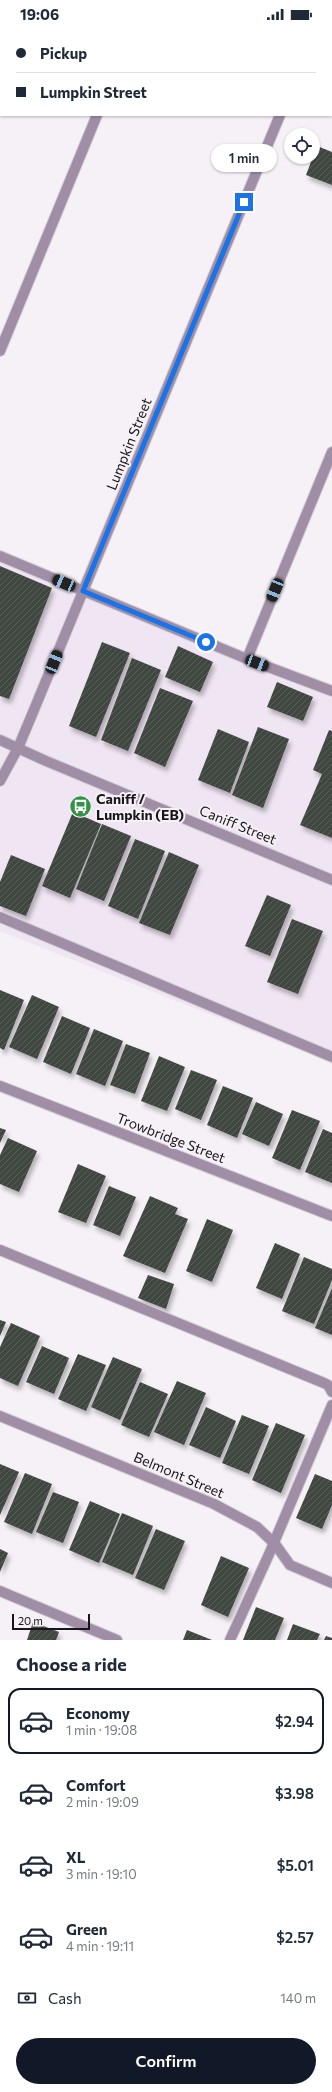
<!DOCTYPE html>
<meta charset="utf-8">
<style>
body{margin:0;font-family:Commissioner,sans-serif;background:#f6f6f7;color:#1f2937;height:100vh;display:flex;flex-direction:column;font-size:15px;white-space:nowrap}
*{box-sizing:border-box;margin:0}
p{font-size:13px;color:#747a83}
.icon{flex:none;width:22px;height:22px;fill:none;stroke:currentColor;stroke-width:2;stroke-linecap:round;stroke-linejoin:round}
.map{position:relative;height:1612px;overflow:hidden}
.side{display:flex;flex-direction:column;background:#fff;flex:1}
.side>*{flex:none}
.hud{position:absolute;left:0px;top:0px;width:332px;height:88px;box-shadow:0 1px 3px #0004;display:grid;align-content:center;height:88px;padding:0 16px;background:#fff}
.tools{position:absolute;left:284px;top:100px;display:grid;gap:8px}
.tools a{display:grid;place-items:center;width:36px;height:36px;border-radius:50%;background:#fff;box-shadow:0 1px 3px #0004;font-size:20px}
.scale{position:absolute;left:12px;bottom:10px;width:78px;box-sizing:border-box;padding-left:4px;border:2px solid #181619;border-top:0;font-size:11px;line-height:14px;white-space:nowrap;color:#181619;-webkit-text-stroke:3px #f6f0f7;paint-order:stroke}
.end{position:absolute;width:18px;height:18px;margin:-9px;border:5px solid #1a73e8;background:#fff;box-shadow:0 0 0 2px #fff}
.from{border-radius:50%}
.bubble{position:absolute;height:28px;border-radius:14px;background:#fff;box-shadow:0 1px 3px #0004;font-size:13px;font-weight:600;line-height:28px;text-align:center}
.car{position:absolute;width:12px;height:24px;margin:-12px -6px;border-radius:5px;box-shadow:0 0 3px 1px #0007;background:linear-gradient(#222 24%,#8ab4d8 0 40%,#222 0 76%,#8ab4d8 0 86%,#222 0)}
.hud b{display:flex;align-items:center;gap:14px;height:38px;font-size:15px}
.hud b+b{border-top:1px solid #e0e1e3}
.hud i{width:10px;height:10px;background:#1f2937}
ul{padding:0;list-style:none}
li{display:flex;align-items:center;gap:12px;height:66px;margin:0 8px 6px;padding:0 8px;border:2px solid transparent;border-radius:12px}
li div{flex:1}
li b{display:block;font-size:15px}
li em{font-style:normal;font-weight:600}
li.current{border-color:#111827}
li>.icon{width:36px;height:36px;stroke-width:1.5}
h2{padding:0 16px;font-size:18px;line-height:48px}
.pay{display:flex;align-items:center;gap:10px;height:44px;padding:0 16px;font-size:15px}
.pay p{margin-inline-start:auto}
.action{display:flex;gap:8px;margin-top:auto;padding:8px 16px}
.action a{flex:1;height:46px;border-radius:24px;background:#111827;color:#fff;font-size:16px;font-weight:600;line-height:46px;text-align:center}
.status{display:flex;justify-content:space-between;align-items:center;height:28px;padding:0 20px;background:#fff;direction:ltr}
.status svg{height:11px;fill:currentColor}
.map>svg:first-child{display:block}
.built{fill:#f0e5f3}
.building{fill:url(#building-hatch);filter:url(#shadow)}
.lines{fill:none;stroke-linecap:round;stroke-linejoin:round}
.service-casing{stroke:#d2cdd3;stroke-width:12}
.minor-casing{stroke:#d2cdd3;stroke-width:12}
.tertiary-casing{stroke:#d2cdd3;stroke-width:12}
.service{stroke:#9f8ea5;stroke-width:10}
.minor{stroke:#9f8ea5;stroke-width:10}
.tertiary{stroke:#9f8ea5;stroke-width:10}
.route{stroke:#1a73e8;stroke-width:5}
.labels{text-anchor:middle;stroke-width:4;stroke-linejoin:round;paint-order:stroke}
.street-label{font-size:14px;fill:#181619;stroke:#f6f0f7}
.poi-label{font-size:14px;font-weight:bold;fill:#181619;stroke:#f6f0f7;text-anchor:start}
</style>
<div class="status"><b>19:06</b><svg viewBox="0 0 49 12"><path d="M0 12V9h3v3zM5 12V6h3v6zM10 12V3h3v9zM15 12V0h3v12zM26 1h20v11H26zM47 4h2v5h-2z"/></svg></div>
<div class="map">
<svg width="332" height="1612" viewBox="0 0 332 1612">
<defs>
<pattern id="building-hatch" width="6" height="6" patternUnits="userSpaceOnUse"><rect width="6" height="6" fill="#414741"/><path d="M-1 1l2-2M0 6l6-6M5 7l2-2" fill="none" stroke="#595e59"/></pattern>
<filter id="shadow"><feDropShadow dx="2.5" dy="4.5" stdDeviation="2" flood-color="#0004"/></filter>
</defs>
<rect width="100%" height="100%" fill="#f6f0f7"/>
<path class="built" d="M0 528 332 663V1035L0 903Z"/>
<path class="building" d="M317 118 332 124V157L306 147Z
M0 538 52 560 9 671 0 668Z
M102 614 130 625 96 709 69 698Z
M178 618 213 634 200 664 165 649Z
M132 630 161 642 128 723 101 712Z
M277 654 313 669 303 693 267 679Z
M160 660 193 673 165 739 134 725Z
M258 699 289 711 263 780 232 767Z
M218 701 249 714 230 765 198 752Z
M329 702 332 703V810L300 797 322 746 313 742Z
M73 784 101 796 70 870 42 858Z
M102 796 131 808 104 873 76 861Z
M135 811 165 823 138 891 108 878Z
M169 824 199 837 170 907 139 895Z
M11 827 45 841 26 888 0 878V854Z
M267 867 291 877 270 928 245 918Z
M292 891 323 903 298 966 267 954Z
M0 962 24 972 4 1022 0 1020Z
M32 967 59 979 37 1031 9 1019Z
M62 988 90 1000 71 1046 43 1034Z
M94 1001 123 1013 105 1058 76 1046Z
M126 1016 150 1025 135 1066 110 1057Z
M159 1028 185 1039 167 1083 141 1073Z
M191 1042 217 1052 201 1092 175 1081Z
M223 1058 253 1070 237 1110 207 1097Z
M256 1074 283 1086 269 1118 242 1106Z
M292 1082 320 1093 300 1142 272 1130Z
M0 1100 6 1102 0 1115Z
M323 1101 332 1105V1155L305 1144Z
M8 1110 37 1123 19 1164 0 1156V1127Z
M78 1136 106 1148 86 1195 58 1184Z
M109 1158 136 1169 120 1208 93 1197Z
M150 1168 178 1180 175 1186 188 1191 165 1245 123 1228Z
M207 1191 233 1202 212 1254 186 1243Z
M275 1215 300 1226 282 1271 256 1260Z
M304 1229 332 1241V1252L314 1296 282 1283Z
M148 1247 174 1256 166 1281 138 1270Z
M332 1260V1307L315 1300Z
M0 1292 6 1294 0 1308Z
M11 1295 40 1308 18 1358 0 1350V1319Z
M42 1318 69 1330 54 1366 26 1354Z
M78 1326 106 1337 86 1383 58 1371Z
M113 1329 142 1341 120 1392 91 1379Z
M177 1353 206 1365 184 1417 154 1404Z
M140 1354 168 1366 149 1409 121 1397Z
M206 1379 236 1393 220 1430 189 1417Z
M242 1387 269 1398 249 1446 222 1435Z
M276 1395 305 1407 281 1465 252 1452Z
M0 1436 19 1444 0 1487Z
M25 1445 52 1456 32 1506 4 1494Z
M315 1446 332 1453V1477L322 1501 296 1490Z
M53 1464 79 1474 63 1515 36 1504Z
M90 1473 120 1486 99 1535 69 1522Z
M122 1485 153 1498 133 1547 102 1534Z
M156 1501 185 1513 164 1562 135 1550Z
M0 1521 8 1525 0 1544Z
M221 1528 249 1540 228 1589 201 1577Z
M256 1579 284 1590 275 1612H243Z
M33 1594 59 1604 56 1612H27Z
M293 1596 320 1606 317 1612H287Z
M187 1602 212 1612H183Z
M326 1608 332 1610V1612H324Z"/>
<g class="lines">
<defs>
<path id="service" d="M133 1V0
M0 323 97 87
M0 528 247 631 332 663
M247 631 332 424
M0 889 332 1029
M0 1222 324 1355 328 1357 332 1364
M0 1563 117 1612
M230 1612 270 1524 332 1377"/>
<path id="minor" d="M315 1 316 0
M0 753 18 720 31 689 280 87
M0 1058 332 1188
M0 1388 214 1476 257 1499 275 1516 290 1537 332 1555"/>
<path id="tertiary" d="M0 712 46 733 332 852"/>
</defs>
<use href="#service" class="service-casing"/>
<use href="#minor" class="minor-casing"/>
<use href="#tertiary" class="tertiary-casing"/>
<use href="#service" class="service"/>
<use href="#minor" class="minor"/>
<use href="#tertiary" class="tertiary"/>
</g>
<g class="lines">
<path class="route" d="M206 614 83 563 244 174"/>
</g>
<defs>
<symbol id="bus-disc" viewBox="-11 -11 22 22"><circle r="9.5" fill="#329245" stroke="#f6f0f7"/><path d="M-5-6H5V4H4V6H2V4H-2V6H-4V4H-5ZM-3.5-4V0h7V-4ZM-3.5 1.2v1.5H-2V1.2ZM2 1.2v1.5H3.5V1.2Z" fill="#fff"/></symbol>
</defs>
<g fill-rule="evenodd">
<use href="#bus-disc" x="68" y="766" width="25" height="25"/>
</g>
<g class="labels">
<g class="street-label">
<text transform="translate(129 416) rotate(-68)" y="5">Lumpkin Street</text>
<text transform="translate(238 797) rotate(22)" y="5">Caniff Street</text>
<text transform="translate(171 1110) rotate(21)" y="5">Trowbridge Street</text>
<text transform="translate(179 1447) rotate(23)" y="5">Belmont Street</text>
</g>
<g class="poi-label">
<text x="96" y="776">Caniff /<tspan x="96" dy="16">Lumpkin (EB)</tspan></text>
</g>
</g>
</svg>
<div class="tools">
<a><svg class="icon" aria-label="locate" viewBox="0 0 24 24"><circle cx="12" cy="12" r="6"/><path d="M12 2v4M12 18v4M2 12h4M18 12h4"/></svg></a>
</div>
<div class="scale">20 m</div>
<i class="end from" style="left:206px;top:614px"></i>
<i class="end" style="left:244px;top:174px"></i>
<div class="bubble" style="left:211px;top:116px;width:66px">1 min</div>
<i class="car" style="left:64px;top:555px;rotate:293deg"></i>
<i class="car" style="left:275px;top:562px;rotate:202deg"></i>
<i class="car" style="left:54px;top:634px;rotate:22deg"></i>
<i class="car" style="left:257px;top:635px;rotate:111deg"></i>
<div class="hud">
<b><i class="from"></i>Pickup</b>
<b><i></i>Lumpkin Street</b>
</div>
</div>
<section class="side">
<h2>Choose a ride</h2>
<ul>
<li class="current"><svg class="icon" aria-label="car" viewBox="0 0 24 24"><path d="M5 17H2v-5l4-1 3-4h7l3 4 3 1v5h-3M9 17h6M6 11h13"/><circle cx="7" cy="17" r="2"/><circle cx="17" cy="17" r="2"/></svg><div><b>Economy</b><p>1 min · 19:08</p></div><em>$2.94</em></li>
<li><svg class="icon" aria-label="car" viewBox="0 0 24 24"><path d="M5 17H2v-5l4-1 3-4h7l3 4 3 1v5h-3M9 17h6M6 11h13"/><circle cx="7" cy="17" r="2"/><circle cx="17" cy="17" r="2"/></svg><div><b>Comfort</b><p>2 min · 19:09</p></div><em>$3.98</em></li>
<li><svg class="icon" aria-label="car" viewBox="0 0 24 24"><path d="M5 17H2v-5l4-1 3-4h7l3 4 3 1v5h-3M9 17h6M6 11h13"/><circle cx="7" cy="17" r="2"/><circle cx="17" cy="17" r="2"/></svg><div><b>XL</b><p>3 min · 19:10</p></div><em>$5.01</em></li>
<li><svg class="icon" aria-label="car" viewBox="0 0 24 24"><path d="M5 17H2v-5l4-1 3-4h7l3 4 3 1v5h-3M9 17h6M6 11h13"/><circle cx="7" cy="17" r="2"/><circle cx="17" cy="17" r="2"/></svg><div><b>Green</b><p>4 min · 19:11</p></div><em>$2.57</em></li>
</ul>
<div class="pay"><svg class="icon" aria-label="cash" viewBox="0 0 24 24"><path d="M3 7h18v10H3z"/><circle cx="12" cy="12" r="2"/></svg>Cash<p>140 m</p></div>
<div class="action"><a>Confirm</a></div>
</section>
